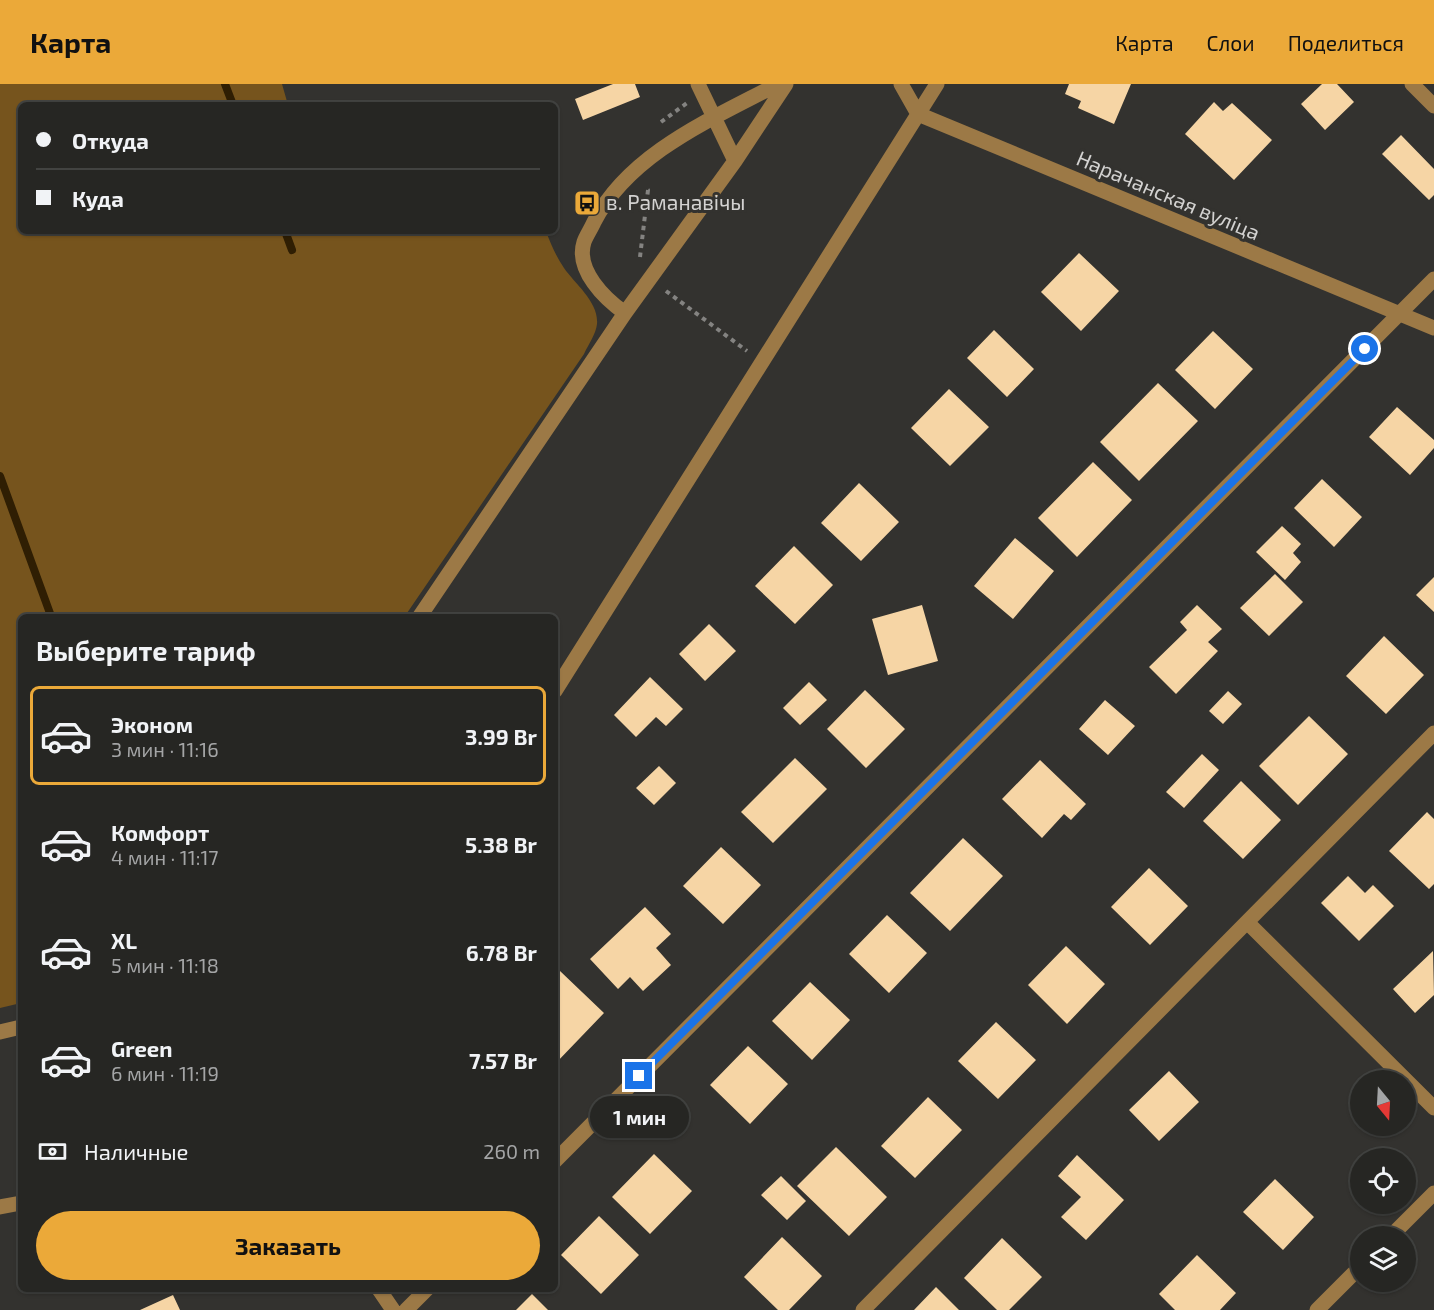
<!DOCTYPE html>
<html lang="ru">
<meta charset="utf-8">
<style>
body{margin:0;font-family:"Exo 2",sans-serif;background:#2e2e2b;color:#f1f3f6;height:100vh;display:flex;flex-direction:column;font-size:22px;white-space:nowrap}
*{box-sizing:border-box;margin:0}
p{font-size:20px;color:#a4a5a6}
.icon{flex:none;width:33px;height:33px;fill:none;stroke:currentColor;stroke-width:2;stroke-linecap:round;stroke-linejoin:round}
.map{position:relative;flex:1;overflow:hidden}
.panel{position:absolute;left:18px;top:530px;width:540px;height:678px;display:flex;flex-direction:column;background:#262623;border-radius:9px;box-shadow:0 2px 4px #0004,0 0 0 2px #424341}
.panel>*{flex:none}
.banner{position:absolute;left:18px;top:18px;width:540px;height:132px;border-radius:9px;box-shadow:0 2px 4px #0004,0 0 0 2px #424341;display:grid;align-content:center;height:132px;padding:0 18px;background:#262623}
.needle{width:39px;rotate:162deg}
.controls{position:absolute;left:1350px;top:986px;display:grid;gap:12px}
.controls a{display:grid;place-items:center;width:66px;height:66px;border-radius:50%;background:#262623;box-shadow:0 2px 4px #0004,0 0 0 2px #424341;font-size:30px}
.end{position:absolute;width:27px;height:27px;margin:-14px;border:8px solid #1a73e8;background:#fff;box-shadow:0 0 0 3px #fff}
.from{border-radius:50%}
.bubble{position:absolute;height:42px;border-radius:21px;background:#262623;box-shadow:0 2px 4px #0004,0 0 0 2px #424341;font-size:20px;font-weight:700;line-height:42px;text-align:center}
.banner b{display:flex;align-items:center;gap:21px;height:57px;font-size:22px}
.banner b+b{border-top:2px solid #424341}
.banner i{width:15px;height:15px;background:#f1f3f6}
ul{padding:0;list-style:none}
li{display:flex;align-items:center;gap:18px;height:99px;margin:0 12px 9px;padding:0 6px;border:3px solid transparent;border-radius:9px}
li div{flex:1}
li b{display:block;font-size:22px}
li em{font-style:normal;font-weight:700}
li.on{border-color:#eba939}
li>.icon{width:54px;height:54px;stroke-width:1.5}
h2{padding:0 18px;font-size:27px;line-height:72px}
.pay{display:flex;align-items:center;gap:15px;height:66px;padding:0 18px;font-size:22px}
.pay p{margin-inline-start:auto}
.action{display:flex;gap:12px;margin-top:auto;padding:12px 18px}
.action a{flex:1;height:69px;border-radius:36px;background:#eba939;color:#111;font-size:24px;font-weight:700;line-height:69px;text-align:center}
header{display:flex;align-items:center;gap:36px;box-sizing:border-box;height:84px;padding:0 30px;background:#eba939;color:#111}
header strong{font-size:28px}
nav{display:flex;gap:33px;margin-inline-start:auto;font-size:21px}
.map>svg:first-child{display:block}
.green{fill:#76541d}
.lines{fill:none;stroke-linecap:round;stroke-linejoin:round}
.stream{stroke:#2f1e03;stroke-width:8}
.building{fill:#f6d5a5}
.path{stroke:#848381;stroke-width:4;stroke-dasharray:4.5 4.5;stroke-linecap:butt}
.minor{stroke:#9c7946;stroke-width:15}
.route{stroke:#1a73e8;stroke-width:8}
.labels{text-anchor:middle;stroke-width:6;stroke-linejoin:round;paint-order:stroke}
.street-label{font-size:21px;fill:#d3d2d1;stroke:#33322f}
.poi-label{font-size:21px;fill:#d3d2d1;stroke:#33322f;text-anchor:start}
</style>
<header>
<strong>Карта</strong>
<nav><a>Карта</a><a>Слои</a><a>Поделиться</a></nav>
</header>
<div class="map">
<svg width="1434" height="1226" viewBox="0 0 1434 1226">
<rect width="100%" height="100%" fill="#33322f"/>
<path class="green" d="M0 0H282L288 21H21V147H328L330 152 345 147H546C551 161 556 172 564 184 575 200 599 218 597 240 596 250 588 261 584 270L405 532H21V919L0 924Z"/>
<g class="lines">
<path class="stream" d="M225 0 233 21
M285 147 292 166
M0 392 51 532"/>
</g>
<path class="building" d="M613 0H635L640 13 583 36 575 15Z
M1069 0H1131L1114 40 1078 24 1081 17 1065 10Z
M1322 0H1337L1354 18 1325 46 1301 20Z
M1214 18 1223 27 1232 19 1272 56 1234 96 1185 50Z
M1401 51 1434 85V111L1429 116 1382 70Z
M1079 169 1119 207 1081 247 1041 208Z
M994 246 1034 285 1007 313 967 274Z
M1213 247 1253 285 1215 325 1175 286Z
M1158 299 1198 337 1139 397 1100 358Z
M949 305 989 343 950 382 911 344Z
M1397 323 1434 356V364L1410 391 1369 353Z
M1093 378 1132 416 1077 473 1038 434Z
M1322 395 1362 433 1334 463 1294 424Z
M859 399 899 438 861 477 821 439Z
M1282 442 1301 460 1293 469 1301 478 1285 496 1256 468Z
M1015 454 1054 487 1013 535 974 502Z
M794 462 833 501 795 540 755 502Z
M1275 490 1303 518 1269 552 1240 524Z
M1434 493V528L1416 511Z
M922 521 938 577 888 591 872 535Z
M1197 521 1222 545 1208 558 1218 567 1176 610 1149 583 1187 546 1180 538Z
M709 540 736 567 705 597 679 570Z
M1384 552 1424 591 1386 630 1346 592Z
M650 593 683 625 666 642 656 633 636 653 614 631Z
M809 598 827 616 800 641 783 624Z
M865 606 905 645 866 684 827 645Z
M1228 607 1242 620 1223 640 1209 627Z
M1105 616 1135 642 1108 671 1079 645Z
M1309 632 1348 670 1298 721 1259 682Z
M1202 670 1219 686 1184 724 1166 708Z
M795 674 827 705 773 759 741 728Z
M1040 676 1086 720 1071 736 1064 730 1042 754 1002 715Z
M659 682 676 699 654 721 636 704Z
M1241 697 1281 736 1243 775 1203 737Z
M1427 728 1434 735V800L1429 805 1389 767Z
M963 754 1003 792 950 847 910 809Z
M721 763 761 801 723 840 683 802Z
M1149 784 1188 822 1150 861 1111 823Z
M1348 792 1365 809 1373 801 1394 822 1359 857 1321 819Z
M645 823 671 850 656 864 671 881 643 907 630 893 618 905 590 875Z
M887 831 927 869 889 909 849 870Z
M1066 862 1105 900 1067 940 1028 901Z
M1433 867 1434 911 1415 929 1393 905Z
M560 887 604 929 555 980V892Z
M810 898 850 936 812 976 772 937Z
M996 938 1036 976 998 1015 958 977Z
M748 962 788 1000 750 1040 710 1001Z
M1169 987 1199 1018 1159 1057 1129 1026Z
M928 1013 962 1046 915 1094 881 1062Z
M836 1063 887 1113 849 1152 797 1102Z
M654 1070 692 1107 650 1150 612 1113Z
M1077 1071 1124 1116 1086 1156 1061 1133 1081 1113 1058 1092Z
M781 1092 806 1117 787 1136 761 1111Z
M1275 1095 1314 1133 1283 1166 1243 1128Z
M599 1132 639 1171 601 1210 561 1171Z
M782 1153 822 1192 789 1226H778L744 1193Z
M1002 1154 1042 1193 1009 1226H997L964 1194Z
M1197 1171 1236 1209 1220 1226H1175L1159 1210Z
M936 1203 959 1226H914Z
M532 1210 548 1226H516Z
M173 1211 180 1226H140Z"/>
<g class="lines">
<path class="path" d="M661 38 687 19
M640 173 648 106 645 104
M666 207 747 267"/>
<path class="minor" d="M698 0 735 77
M901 0 918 30 1434 244
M1412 0 1434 22
M625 229C605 215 575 186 584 158 586 152 591 145 594 138 630 69 712 35 778 0
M420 532 625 229 735 77 786 0
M555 607 937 0
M1247 838 1434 1024
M0 948 21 943
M555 1077 1434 195
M0 1123 21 1119
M1391 1152 1434 1109
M378 1204 393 1226
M406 1226 428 1204
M863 1226 1434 649
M1317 1226 1360 1183"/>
</g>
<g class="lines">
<path class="route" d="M639 992 1365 265"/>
</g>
<defs>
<symbol id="bus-square" viewBox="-11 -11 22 22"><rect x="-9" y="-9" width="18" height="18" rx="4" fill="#eba939" stroke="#33322f"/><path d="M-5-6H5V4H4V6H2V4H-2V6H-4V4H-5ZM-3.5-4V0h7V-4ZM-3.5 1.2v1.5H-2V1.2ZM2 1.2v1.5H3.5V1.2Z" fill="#111"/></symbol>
</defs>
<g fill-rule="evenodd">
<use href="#bus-square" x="572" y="104" width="30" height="30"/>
</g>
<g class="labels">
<g class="street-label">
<text transform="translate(1168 112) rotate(23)" y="7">Нарачанская вуліца</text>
</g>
<g class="poi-label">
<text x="606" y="126">в. Раманавічы</text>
</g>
</g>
</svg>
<div class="controls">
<a><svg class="needle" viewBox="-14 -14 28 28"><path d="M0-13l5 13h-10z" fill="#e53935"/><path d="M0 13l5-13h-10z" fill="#a4a5a6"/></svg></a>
<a><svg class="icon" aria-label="locate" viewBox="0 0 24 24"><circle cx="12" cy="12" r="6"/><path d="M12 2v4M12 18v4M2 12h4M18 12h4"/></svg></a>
<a><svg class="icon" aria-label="layers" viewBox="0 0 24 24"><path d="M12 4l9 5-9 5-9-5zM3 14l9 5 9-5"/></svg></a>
</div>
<i class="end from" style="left:1365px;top:265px"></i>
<i class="end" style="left:639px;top:992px"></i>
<div class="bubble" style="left:590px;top:1012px;width:99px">1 мин</div>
<div class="banner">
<b><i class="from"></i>Откуда</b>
<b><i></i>Куда</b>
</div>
<section class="panel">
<h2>Выберите тариф</h2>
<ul>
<li class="on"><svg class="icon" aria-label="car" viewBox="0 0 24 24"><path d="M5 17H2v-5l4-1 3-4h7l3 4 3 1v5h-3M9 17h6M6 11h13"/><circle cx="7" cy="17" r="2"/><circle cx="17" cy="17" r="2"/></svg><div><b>Эконом</b><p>3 мин · 11:16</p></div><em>3.99 Br</em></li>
<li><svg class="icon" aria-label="car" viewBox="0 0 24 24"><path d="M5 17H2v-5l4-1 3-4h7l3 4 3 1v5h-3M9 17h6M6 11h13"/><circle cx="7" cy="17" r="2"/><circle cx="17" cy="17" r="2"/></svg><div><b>Комфорт</b><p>4 мин · 11:17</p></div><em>5.38 Br</em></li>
<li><svg class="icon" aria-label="car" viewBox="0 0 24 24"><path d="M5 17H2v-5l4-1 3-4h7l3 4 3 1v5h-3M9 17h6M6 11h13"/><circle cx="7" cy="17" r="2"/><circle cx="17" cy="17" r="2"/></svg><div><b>XL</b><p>5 мин · 11:18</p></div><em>6.78 Br</em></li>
<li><svg class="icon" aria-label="car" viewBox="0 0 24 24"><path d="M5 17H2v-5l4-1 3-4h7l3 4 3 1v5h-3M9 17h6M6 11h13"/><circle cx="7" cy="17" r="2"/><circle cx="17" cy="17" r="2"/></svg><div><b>Green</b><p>6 мин · 11:19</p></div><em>7.57 Br</em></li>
</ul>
<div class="pay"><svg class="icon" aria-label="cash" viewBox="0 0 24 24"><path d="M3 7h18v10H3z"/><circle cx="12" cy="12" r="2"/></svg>Наличные<p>260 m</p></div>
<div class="action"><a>Заказать</a></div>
</section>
</div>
